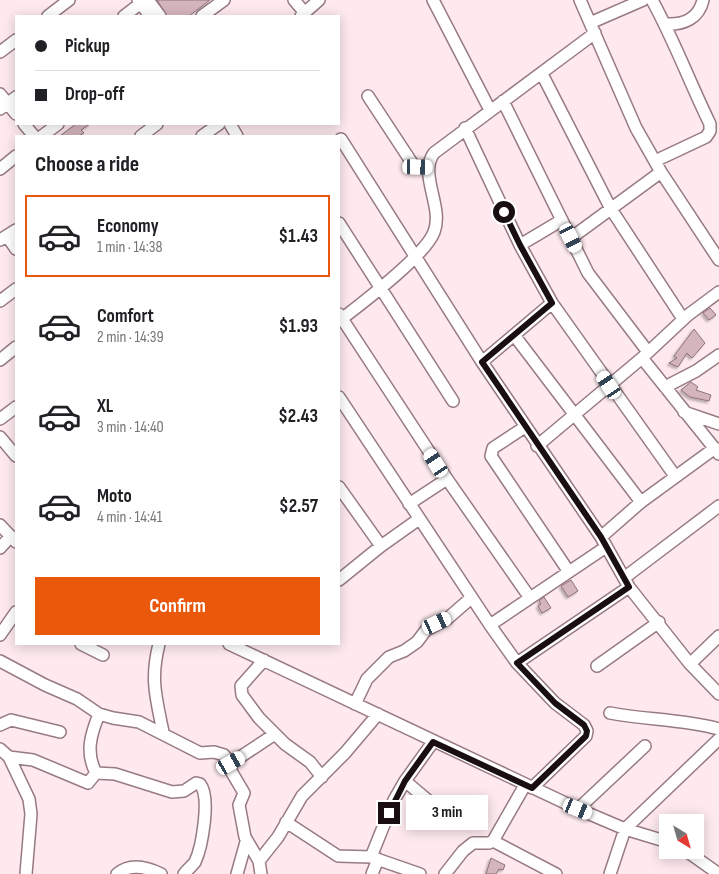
<!DOCTYPE html>
<meta charset="utf-8">
<style>
body{margin:0;font-family:"Sofia Sans Condensed",sans-serif;background:#f6f6f6;color:#202124;height:100vh;display:flex;flex-direction:column;font-size:19px;white-space:nowrap}
*{box-sizing:border-box;margin:0}
p{font-size:16px;color:#757577}
.icon{flex:none;width:28px;height:28px;fill:none;stroke:currentColor;stroke-width:2;stroke-linecap:round;stroke-linejoin:round}
.map{position:relative;flex:1;overflow:hidden}
.drawer{position:absolute;left:15px;top:135px;width:325px;height:510px;display:flex;flex-direction:column;background:#fff;border-radius:0px;box-shadow:0 2px 12px #0003}
.drawer>*{flex:none}
.guide{position:absolute;left:15px;top:15px;width:325px;height:110px;border-radius:0px;box-shadow:0 2px 12px #0003;display:grid;align-content:center;height:110px;padding:0 20px;background:#fff}
.needle{width:32px;rotate:143deg}
.tools{position:absolute;left:659px;top:814px;display:grid;gap:10px}
.tools a{display:grid;place-items:center;width:45px;height:45px;border-radius:0px;background:#fff;box-shadow:0 2px 12px #0003;font-size:25px}
.end{position:absolute;width:22px;height:22px;margin:-11px;border:6px solid #190e12;background:#fff;box-shadow:0 0 0 2px #fff}
.from{border-radius:50%}
.bubble{position:absolute;height:35px;border-radius:0px;background:#fff;box-shadow:0 2px 12px #0003;font-size:16px;font-weight:700;line-height:35px;text-align:center}
.car{position:absolute;width:15px;height:30px;margin:-15px -8px;border-radius:6px;box-shadow:0 0 4px 1px #0007;background:linear-gradient(#fff 24%,#345 0 40%,#fff 0 76%,#345 0 86%,#fff 0)}
.guide b{display:flex;align-items:center;gap:18px;height:48px;font-size:19px}
.guide b+b{border-top:1px solid #e0e0e0}
.guide i{width:12px;height:12px;background:#202124}
ul{padding:0;list-style:none}
li{display:flex;align-items:center;gap:15px;height:82px;margin:0 10px 8px;padding:0 10px;border:2px solid transparent;border-radius:0px}
li div{flex:1}
li b{display:block;font-size:19px}
li em{font-style:normal;font-weight:700}
li.active{border-color:#ea580c}
li>.icon{width:45px;height:45px;stroke-width:1.5}
h2{padding:0 20px;font-size:22px;line-height:60px}
.button{display:flex;gap:10px;margin-top:auto;padding:10px 20px}
.button a{flex:1;height:58px;border-radius:0px;background:#ea580c;color:#fff;font-size:20px;font-weight:700;line-height:58px;text-align:center}
.map>svg:first-child{display:block}
.building{fill:#d5b5bd;stroke:#8f727a;filter:url(#shadow)}
.lines{fill:none;stroke-linecap:round;stroke-linejoin:round}
.minor-casing{stroke:#987a82;stroke-width:14}
.minor{stroke:#fff;stroke-width:11}
.route{stroke:#190e12;stroke-width:6}
</style>
<div class="map">
<svg width="719" height="874" viewBox="0 0 719 874">
<defs>
<filter id="shadow"><feDropShadow dx="-2" dy="2" stdDeviation="1" flood-color="#0004"/></filter>
</defs>
<rect width="100%" height="100%" fill="#fde9ee"/>
<path class="building" d="M157 0H210L189 16H167Z
M76 124H90L81 130 84 133 79 136H60Z
M710 308 716 315 709 320 703 313Z
M694 329 705 343 692 358 687 353 678 367 669 363 677 358 674 356Z
M691 382 698 387 696 390 711 395 709 401 690 397 681 390Z
M571 580 578 591 568 597 561 586Z
M544 597 551 608 542 613 538 606 541 604 539 601Z
M491 858 505 865 503 870 499 869 496 874H486Z"/>
<g class="lines">
<defs>
<path id="minor" d="M138 0 150 16
M148 0 160 16
M294 0 305 13
M433 0 490 110
M580 0 636 128 661 172 719 260
M652 0C674 40 690 83 710 124V131L706 137 655 161
M48 16 69 0
M124 16 145 0
M202 16 224 0
M301 16 319 0
M590 23 643 0
M666 24C684 25 699 18 703 0
M0 52 16 40
M542 74 611 209 683 319
M0 94 16 114
M368 96 414 166 429 167
M503 101 588 273 648 352
M0 109 16 97
M24 124 34 136
M230 124 237 136
M465 128 520 245 552 303
M42 136 58 124
M141 136 157 124
M202 136 219 124
M341 139 482 362 601 537 629 587 690 664 719 694
M0 169 16 156
M339 223 453 401
M7 236 16 249
M571 238 661 172
M0 240 16 230
M520 245 562 220
M0 301 16 289
M339 314 447 479 530 598
M339 321C361 304 425 256 434 232 444 207 418 174 434 153L595 33
M514 335 641 502
M642 358 719 454
M0 360 16 347
M482 362 552 303 675 476
M665 387 696 371 719 355
M339 397 490 625 517 663 555 703 584 725 587 731 586 736 532 788
M684 412 719 424
M0 419 16 407
M525 427 493 448 491 456 569 572
M0 437 16 456
M537 446 642 358 688 315 719 292
M339 487 381 546
M409 504 447 479
M0 525 16 542
M601 537 641 502 715 448
M0 548 11 536
M624 578 719 506
M339 580 381 546 419 519
M490 625 606 547
M0 635 16 612
M81 644 103 655
M159 644C150 680 156 697 163 732
M229 644 578 809 625 829 668 842
M264 660 241 686 242 695 259 718 285 744 310 762 322 777
M0 661 45 685 77 699 99 714 113 718 139 722 200 753 214 752 224 755 231 763V771L244 793 239 805 245 837 259 861 261 874
M517 663 629 587
M690 664 719 636
M597 666 659 622
M355 704 367 679 389 657 404 651 417 642 426 630 447 619 471 598
M610 713C646 720 683 719 719 729
M0 725 11 720 60 732
M0 749 9 757 29 799 31 814 26 874
M9 757 33 760 88 783 96 773C85 752 91 734 99 714
M231 763 275 734
M96 773 115 774 172 792 184 791 196 783 200 784C211 797 202 847 195 862 192 866 187 870 184 874
M405 781 437 808 460 818
M578 809 645 746
M286 822 338 856 371 857 420 874
M493 841 556 874
M685 850 719 874
M371 857 394 800 405 781 433 742
M259 861 278 837 302 796 345 753 378 714
M117 874C130 863 147 867 161 874
M237 874 246 842
M372 874 378 859
M445 874 463 851 473 843H489L493 841 525 785
M610 874 625 829 719 739"/>
</defs>
<use href="#minor" class="minor-casing"/>
<use href="#minor" class="minor"/>
</g>
<g class="lines">
<path class="route" d="M389 813 405 781 433 742 532 788 586 736 587 731 584 725 555 703 517 663 629 587 601 537 482 362 552 303 520 245 504 212"/>
</g>
</svg>
<div class="tools">
<a><svg class="needle" viewBox="-14 -14 28 28"><path d="M0-13l5 13h-10z" fill="#e53935"/><path d="M0 13l5-13h-10z" fill="#757577"/></svg></a>
</div>
<i class="end from" style="left:504px;top:212px"></i>
<i class="end" style="left:389px;top:813px"></i>
<div class="bubble" style="left:406px;top:795px;width:82px">3 min</div>
<i class="car" style="left:418px;top:167px;rotate:91deg"></i>
<i class="car" style="left:571px;top:238px;rotate:153deg"></i>
<i class="car" style="left:609px;top:385px;rotate:326deg"></i>
<i class="car" style="left:436px;top:463px;rotate:327deg"></i>
<i class="car" style="left:437px;top:623px;rotate:65deg"></i>
<i class="car" style="left:231px;top:763px;rotate:60deg"></i>
<i class="car" style="left:578px;top:809px;rotate:112deg"></i>
<div class="guide">
<b><i class="from"></i>Pickup</b>
<b><i></i>Drop-off</b>
</div>
<section class="drawer">
<h2>Choose a ride</h2>
<ul>
<li class="active"><svg class="icon" aria-label="car" viewBox="0 0 24 24"><path d="M5 17H2v-5l4-1 3-4h7l3 4 3 1v5h-3M9 17h6M6 11h13"/><circle cx="7" cy="17" r="2"/><circle cx="17" cy="17" r="2"/></svg><div><b>Economy</b><p>1 min · 14:38</p></div><em>$1.43</em></li>
<li><svg class="icon" aria-label="car" viewBox="0 0 24 24"><path d="M5 17H2v-5l4-1 3-4h7l3 4 3 1v5h-3M9 17h6M6 11h13"/><circle cx="7" cy="17" r="2"/><circle cx="17" cy="17" r="2"/></svg><div><b>Comfort</b><p>2 min · 14:39</p></div><em>$1.93</em></li>
<li><svg class="icon" aria-label="car" viewBox="0 0 24 24"><path d="M5 17H2v-5l4-1 3-4h7l3 4 3 1v5h-3M9 17h6M6 11h13"/><circle cx="7" cy="17" r="2"/><circle cx="17" cy="17" r="2"/></svg><div><b>XL</b><p>3 min · 14:40</p></div><em>$2.43</em></li>
<li><svg class="icon" aria-label="car" viewBox="0 0 24 24"><path d="M5 17H2v-5l4-1 3-4h7l3 4 3 1v5h-3M9 17h6M6 11h13"/><circle cx="7" cy="17" r="2"/><circle cx="17" cy="17" r="2"/></svg><div><b>Moto</b><p>4 min · 14:41</p></div><em>$2.57</em></li>
</ul>
<div class="button"><a>Confirm</a></div>
</section>
</div>
